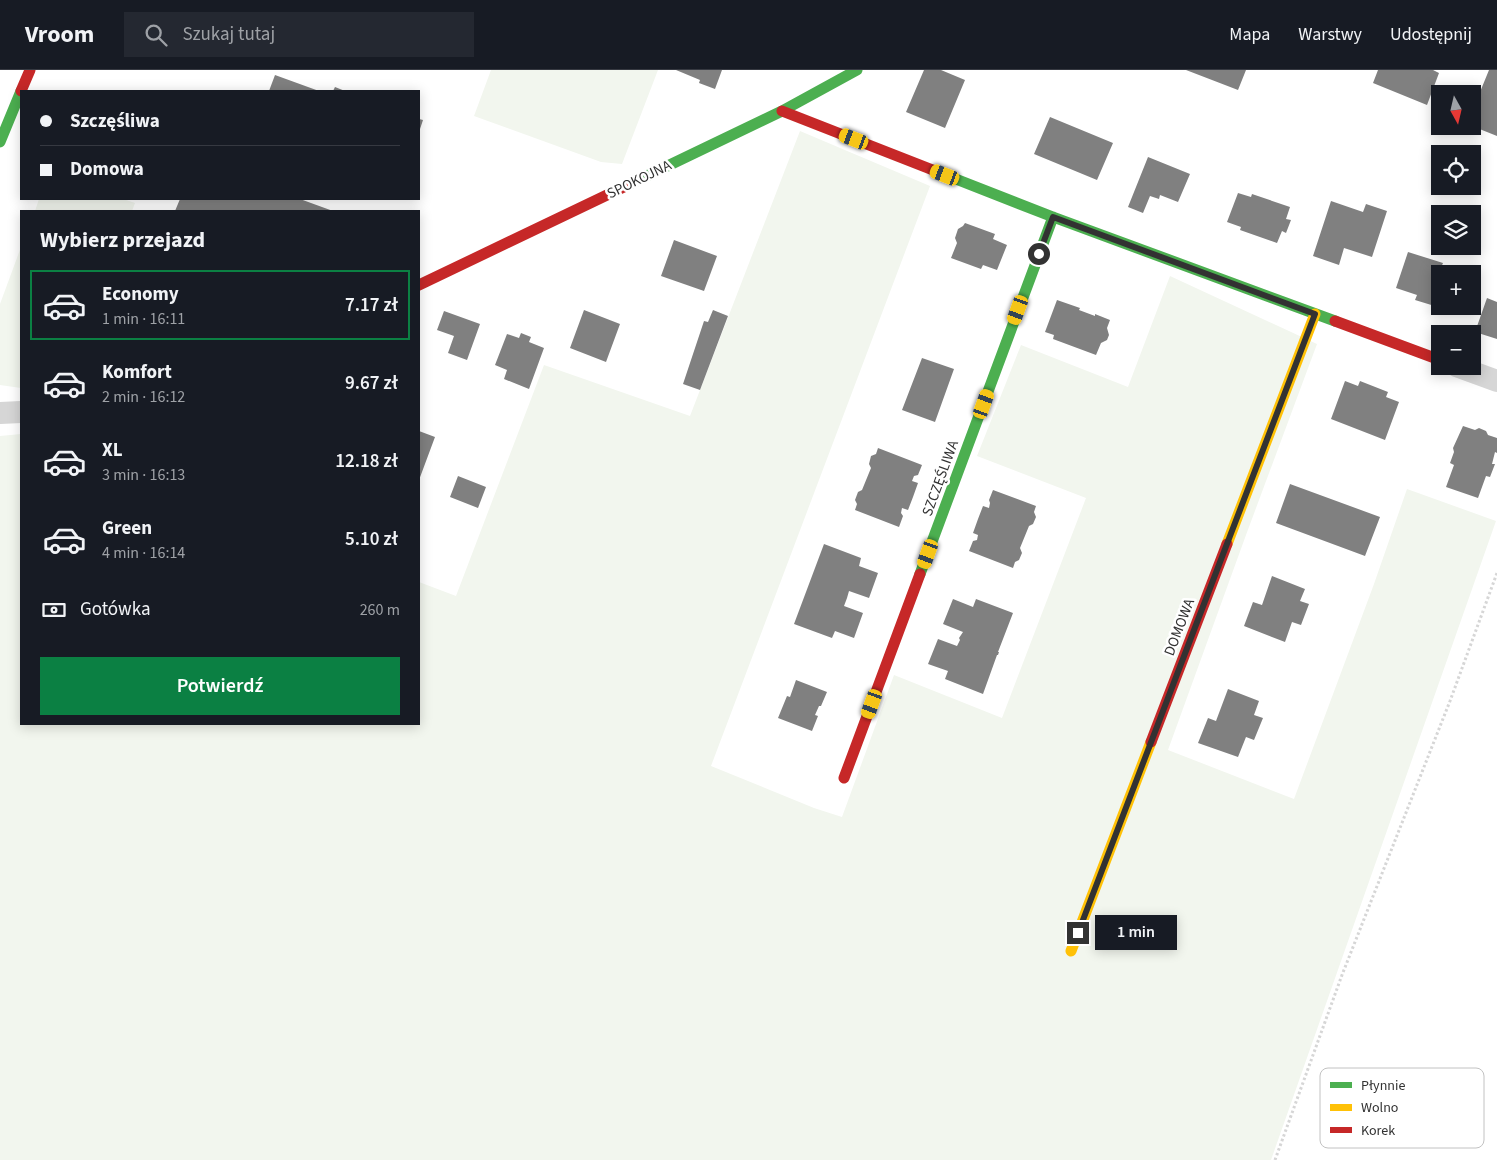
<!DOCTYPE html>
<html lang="pl">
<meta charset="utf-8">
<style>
body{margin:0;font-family:"Source Sans 3",sans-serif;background:#242831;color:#f1f3f6;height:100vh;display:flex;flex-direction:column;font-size:19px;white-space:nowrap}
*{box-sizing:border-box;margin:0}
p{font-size:16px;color:#9ea1a6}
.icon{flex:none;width:28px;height:28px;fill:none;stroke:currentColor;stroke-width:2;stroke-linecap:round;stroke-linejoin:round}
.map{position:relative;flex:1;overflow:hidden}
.side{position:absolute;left:20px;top:140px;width:400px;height:515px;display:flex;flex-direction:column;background:#171b24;border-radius:0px;box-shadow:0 2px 12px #0003}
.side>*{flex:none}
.hud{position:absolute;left:20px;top:20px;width:400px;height:110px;border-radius:0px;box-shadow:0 2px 12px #0003;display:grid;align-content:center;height:110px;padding:0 20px;background:#171b24}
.needle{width:32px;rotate:172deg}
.tools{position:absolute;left:1431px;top:15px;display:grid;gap:10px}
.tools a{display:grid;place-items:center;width:50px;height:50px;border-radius:0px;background:#171b24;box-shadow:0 2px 12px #0003;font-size:25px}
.end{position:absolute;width:22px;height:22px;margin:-11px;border:6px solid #323232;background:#fff;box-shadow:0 0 0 2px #fff}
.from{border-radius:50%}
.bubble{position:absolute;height:35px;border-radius:0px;background:#171b24;box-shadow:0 2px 12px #0003;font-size:16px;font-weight:600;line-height:35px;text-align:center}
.car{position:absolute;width:15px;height:30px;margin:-15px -8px;border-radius:6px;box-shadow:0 0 4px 1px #0007;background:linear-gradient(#f5c518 24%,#345 0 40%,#f5c518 0 76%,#345 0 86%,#f5c518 0)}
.hud b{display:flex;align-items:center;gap:18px;height:48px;font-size:19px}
.hud b+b{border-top:1px solid #363941}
.hud i{width:12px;height:12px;background:#f1f3f6}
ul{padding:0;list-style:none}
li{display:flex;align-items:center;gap:15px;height:70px;margin:0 10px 8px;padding:0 10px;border:2px solid transparent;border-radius:0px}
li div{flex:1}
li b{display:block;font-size:19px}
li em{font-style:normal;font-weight:600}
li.on{border-color:#0b8043}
li>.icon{width:45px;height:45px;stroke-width:1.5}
h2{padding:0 20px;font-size:22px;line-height:60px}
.pay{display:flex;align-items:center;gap:12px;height:55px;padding:0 20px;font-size:19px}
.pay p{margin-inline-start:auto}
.cta{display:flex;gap:10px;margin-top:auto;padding:10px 20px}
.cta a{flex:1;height:58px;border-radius:0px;background:#0b8043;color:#fff;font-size:20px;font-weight:600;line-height:58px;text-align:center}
header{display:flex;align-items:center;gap:30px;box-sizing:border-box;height:70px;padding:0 25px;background:#171b24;border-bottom:1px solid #363941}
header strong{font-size:24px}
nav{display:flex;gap:28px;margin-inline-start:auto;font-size:18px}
.search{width:350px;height:45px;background:#242831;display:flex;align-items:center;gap:12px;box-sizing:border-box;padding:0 18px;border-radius:0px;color:#9ea1a6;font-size:19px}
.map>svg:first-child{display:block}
.green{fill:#f2f6ee}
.building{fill:#808080}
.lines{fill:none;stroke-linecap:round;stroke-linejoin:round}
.path{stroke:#d6d6d6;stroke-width:3;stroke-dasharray:2.5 2.5;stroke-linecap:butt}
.street{stroke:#d6d6d6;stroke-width:22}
.fast{stroke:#4caf50;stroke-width:11}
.slow{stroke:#ffc107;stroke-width:11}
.jam{stroke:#c62828;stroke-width:11}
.route{stroke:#323232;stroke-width:6}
.labels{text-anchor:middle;stroke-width:5;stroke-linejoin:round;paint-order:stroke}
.street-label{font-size:15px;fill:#323232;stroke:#fff}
.key{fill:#fff;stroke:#c2c2c2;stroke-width:1}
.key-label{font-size:14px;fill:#323232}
</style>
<header>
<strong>Vroom</strong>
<div class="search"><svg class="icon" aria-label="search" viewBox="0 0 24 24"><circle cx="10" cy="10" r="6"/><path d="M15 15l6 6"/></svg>Szukaj tutaj</div>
<nav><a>Mapa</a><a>Warstwy</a><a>Udostępnij</a></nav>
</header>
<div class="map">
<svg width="1497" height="1090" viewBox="0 0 1497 1090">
<rect width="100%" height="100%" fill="#fff"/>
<path class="green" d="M491 0H658L622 94 601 92 474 46Z
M800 61 930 116 711 696 814 738 842 747 894 605 1002 648 1086 428 977 386 1021 275 1128 317 1170 206 1317 274 1246 465 1168 680 1294 729 1374 514 1407 419 1496 451 1271 1090H0V366L21 364V443L20 447 21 448V654H419V512L456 526 544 295 690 346Z
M39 129H123L135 133 132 141H35Z
M21 177V318L0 315V234Z"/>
<path class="building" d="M676 0H722L715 19 699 13 700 10Z
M924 0H941L965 10 945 58 906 42Z
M1186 0H1246L1238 20Z
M1378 0H1433L1439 3 1427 35 1373 13Z
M1489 0H1497V66L1472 56V24H1465L1468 17 1480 22Z
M275 5 319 21H269Z
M335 17 345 21H333Z
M1050 47 1113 73 1097 110 1034 84Z
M419 49 423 50 419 62Z
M1148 87 1190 104 1178 132 1160 125 1159 129 1150 126 1143 143 1128 137Z
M1238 123 1251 127 1252 124 1290 137 1286 149 1291 150 1286 163 1282 161 1277 173 1240 160 1241 157 1227 152Z
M180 129H300L333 141H175Z
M1331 131 1363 142 1366 134 1387 141 1372 187 1344 178 1339 195 1313 186Z
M965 153 995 164 993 169 1007 175 997 200 983 195 981 199 951 188 957 173 955 168 958 159 963 156Z
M674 170 717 186 704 221 661 206Z
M1408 182 1443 193 1440 200 1451 203 1440 204V236H1453L1451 241 1415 230 1417 225 1396 218Z
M1487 228 1497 232V269L1475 262Z
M1057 230 1080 238 1079 240 1095 246V244L1110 250 1107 258 1109 265 1107 270 1101 273 1096 285 1053 269 1054 265 1045 262Z
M584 240 620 254 606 292 570 278Z
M713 240 728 246 700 320 683 314 704 251 708 252Z
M444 241 480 254 467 290 448 283 454 266 437 260Z
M521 263 531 267 529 272 544 278 529 319 504 309 507 300 495 295 507 264 519 268Z
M922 288 954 299 935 352 902 340Z
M1345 311 1358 316 1360 311 1388 322 1386 327 1399 332 1385 370 1331 349Z
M1463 356 1475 360 1479 358 1486 361 1488 365 1497 368V383L1495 382 1492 394H1495L1490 407 1486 406 1478 428 1446 417 1454 395 1450 393 1454 382 1453 378Z
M419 361 435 367 419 410Z
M878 378 922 395 918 405 914 406 912 411 918 413 913 427 908 440 902 438 901 443 903 446 899 457 855 440 857 434 855 430 858 422 862 420 871 398 869 394 871 386 876 384Z
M458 406 486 417 478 438 450 427Z
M1290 414 1380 447 1365 486 1276 453Z
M993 420 1036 436 1034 442 1036 447 1033 454 1029 456 1020 478 1022 483 1019 490 1015 492 1013 498 969 481 973 471 977 470 978 465 973 463 978 449 983 436 989 438 990 433 989 430Z
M824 474 861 488 859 496 878 503 869 528 849 521 847 528 844 536 863 543 854 568 835 561 832 568 794 554Z
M1272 506 1305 519 1300 531 1309 534 1301 555 1292 552 1285 572 1244 556 1253 532 1262 535Z
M953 529 973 537 976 529 1013 543 998 582H999L998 585H997L983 624 945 609 948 601 928 594 938 569 957 576 960 570 959 568 963 562 943 554Z
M796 610 827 622 821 636H819L815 645 818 646 812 661 778 648 787 626 790 627Z
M1228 619 1259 631 1254 645 1263 648 1254 670 1246 667 1238 687 1198 673 1208 648 1216 651Z"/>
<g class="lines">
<path class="path" d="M1275 1090 1342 905 1450 631 1497 503"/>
<path class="street" d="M1456 296 1497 311
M0 343 21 342"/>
<path class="fast" d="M0 72 21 21
M943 104 1053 147 1335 251
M630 114 782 41 857 0
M920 504 1053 147"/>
<path class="slow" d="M1227 474 1315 244
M1071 881 1151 672"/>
<path class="jam" d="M21 21 30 0
M782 41 943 104
M419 215 630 114
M1335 251 1440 290
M1151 672 1227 474
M844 708 920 504"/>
</g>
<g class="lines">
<path class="route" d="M1039 184 1053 147 1315 244 1078 863"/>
</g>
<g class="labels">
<g class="street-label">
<text transform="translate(639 109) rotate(-26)" y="5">SPOKOJNA</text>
<text transform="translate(940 408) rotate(-70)" y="5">SZCZĘŚLIWA</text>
<text transform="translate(1179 557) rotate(-69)" y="5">DOMOWA</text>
</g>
</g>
<rect x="1320" y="998" width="164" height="80" rx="8" class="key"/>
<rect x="1330" y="1012" width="22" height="6" fill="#4caf50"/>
<rect x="1330" y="1034" width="22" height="7" fill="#ffc107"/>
<rect x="1330" y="1057" width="22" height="6" fill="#c62828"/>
<g class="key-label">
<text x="1361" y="1020">Płynnie</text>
<text x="1361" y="1042">Wolno</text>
<text x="1361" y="1065">Korek</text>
</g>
</svg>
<div class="tools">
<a><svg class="needle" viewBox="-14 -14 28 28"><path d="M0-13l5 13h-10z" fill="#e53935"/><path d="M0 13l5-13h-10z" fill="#9ea1a6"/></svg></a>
<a><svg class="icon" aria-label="locate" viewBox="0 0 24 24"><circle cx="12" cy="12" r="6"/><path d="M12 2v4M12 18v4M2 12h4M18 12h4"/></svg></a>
<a><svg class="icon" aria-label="layers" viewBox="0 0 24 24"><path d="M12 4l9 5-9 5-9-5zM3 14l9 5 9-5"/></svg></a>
<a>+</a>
<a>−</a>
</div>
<i class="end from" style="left:1039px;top:184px"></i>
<i class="end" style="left:1078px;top:863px"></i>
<div class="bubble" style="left:1095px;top:845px;width:82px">1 min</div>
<i class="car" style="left:854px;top:69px;rotate:291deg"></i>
<i class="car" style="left:945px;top:105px;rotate:291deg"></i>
<i class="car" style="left:1018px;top:240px;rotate:200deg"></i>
<i class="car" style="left:984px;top:334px;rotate:20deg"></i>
<i class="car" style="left:928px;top:484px;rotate:200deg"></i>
<i class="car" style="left:872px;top:634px;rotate:200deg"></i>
<div class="hud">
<b><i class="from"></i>Szczęśliwa</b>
<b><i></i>Domowa</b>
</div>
<section class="side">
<h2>Wybierz przejazd</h2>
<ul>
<li class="on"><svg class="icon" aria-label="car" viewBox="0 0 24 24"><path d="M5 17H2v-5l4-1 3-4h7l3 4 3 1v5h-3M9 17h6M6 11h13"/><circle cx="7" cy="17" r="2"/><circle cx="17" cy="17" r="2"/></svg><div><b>Economy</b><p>1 min · 16:11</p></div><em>7.17 zł</em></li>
<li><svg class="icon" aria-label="car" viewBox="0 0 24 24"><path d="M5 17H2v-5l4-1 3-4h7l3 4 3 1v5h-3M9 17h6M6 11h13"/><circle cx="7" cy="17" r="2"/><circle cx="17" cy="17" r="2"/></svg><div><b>Komfort</b><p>2 min · 16:12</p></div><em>9.67 zł</em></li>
<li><svg class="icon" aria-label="car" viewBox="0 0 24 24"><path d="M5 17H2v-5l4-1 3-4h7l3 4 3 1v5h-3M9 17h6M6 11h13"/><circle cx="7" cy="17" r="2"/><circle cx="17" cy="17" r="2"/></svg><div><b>XL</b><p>3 min · 16:13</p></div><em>12.18 zł</em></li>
<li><svg class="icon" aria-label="car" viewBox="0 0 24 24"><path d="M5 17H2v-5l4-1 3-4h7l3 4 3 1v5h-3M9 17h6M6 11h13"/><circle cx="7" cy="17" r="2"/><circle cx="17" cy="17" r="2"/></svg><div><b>Green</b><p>4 min · 16:14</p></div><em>5.10 zł</em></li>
</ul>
<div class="pay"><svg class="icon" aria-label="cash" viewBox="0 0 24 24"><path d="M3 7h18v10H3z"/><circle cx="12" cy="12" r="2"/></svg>Gotówka<p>260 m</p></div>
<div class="cta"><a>Potwierdź</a></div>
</section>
</div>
